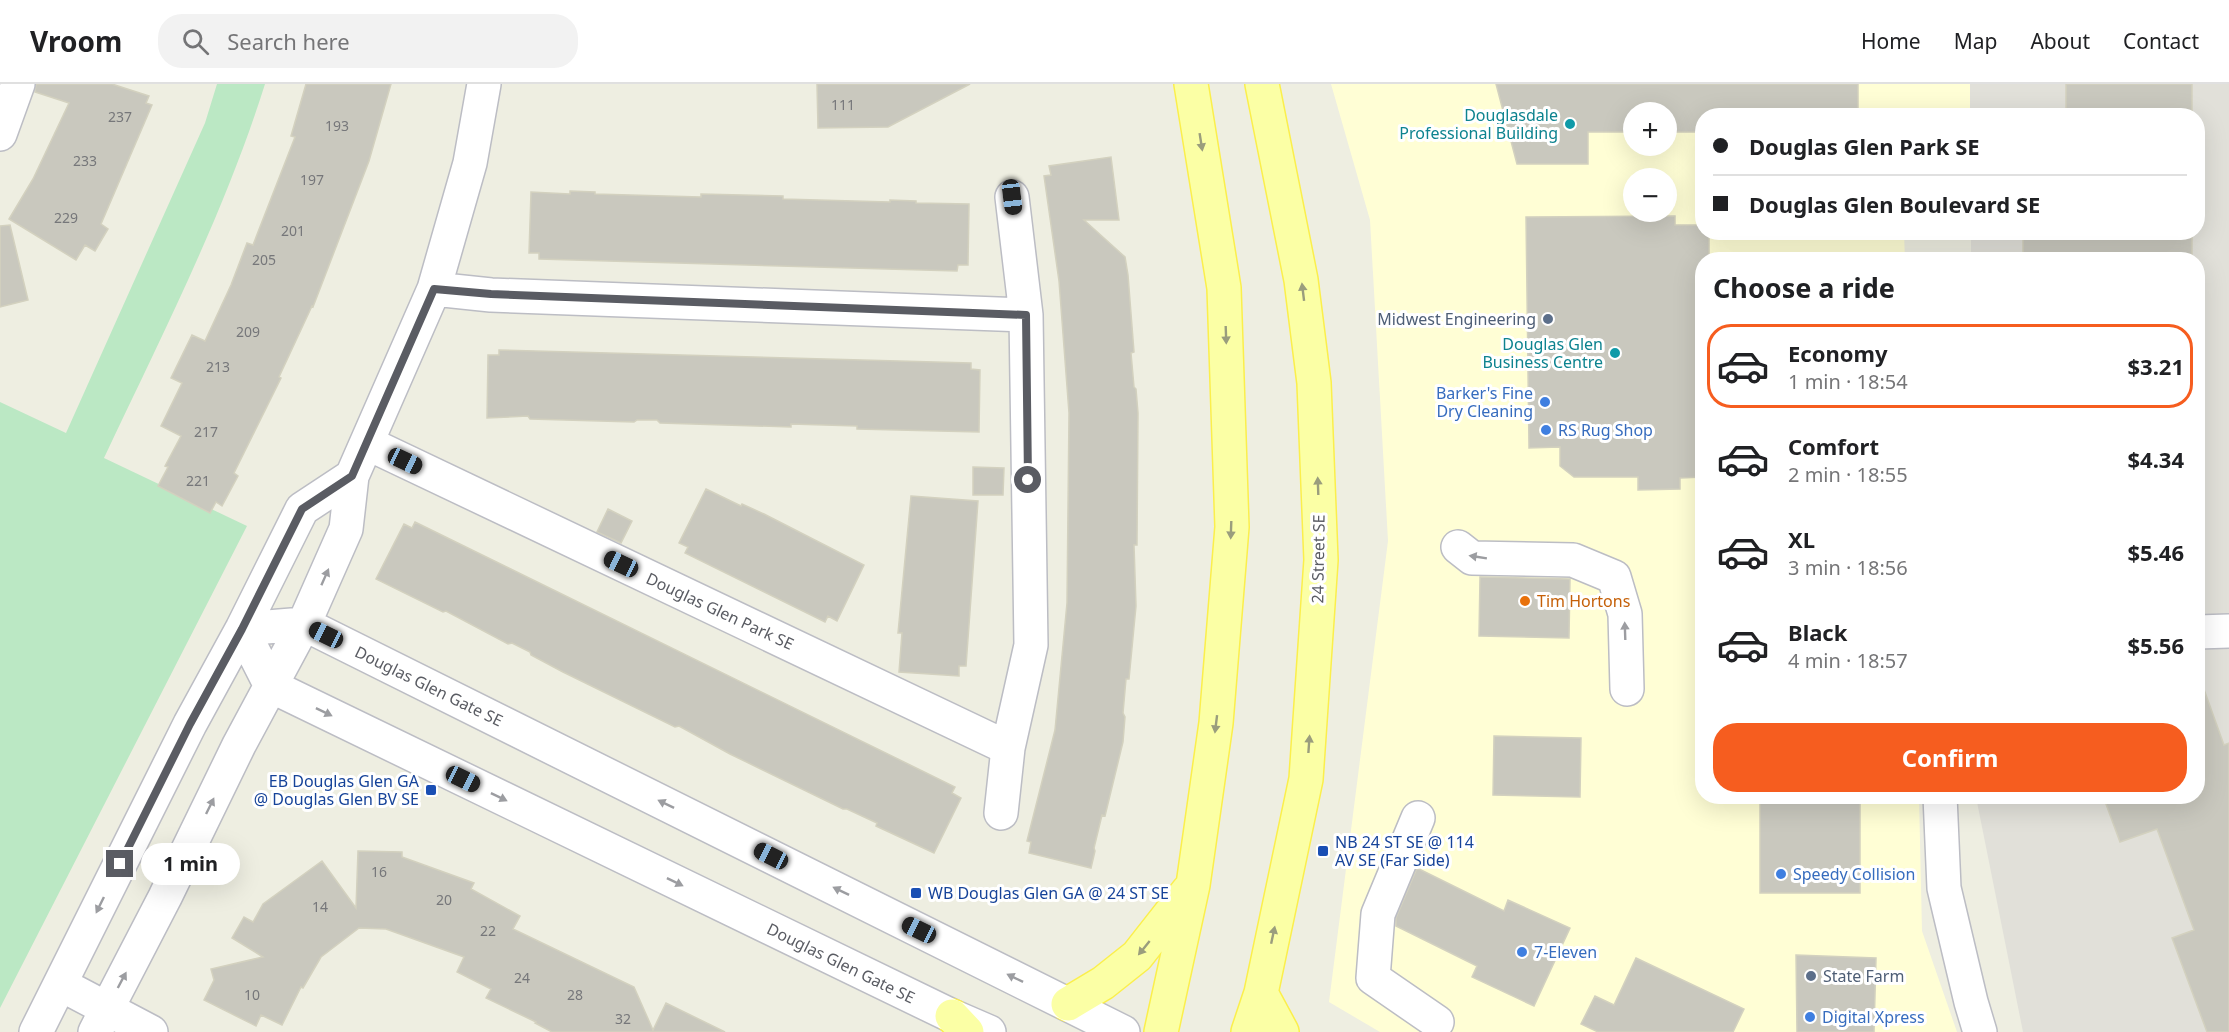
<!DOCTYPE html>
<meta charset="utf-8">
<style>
body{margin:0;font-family:"Noto Sans",sans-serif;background:#f2f2f2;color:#202124;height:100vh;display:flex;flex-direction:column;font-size:22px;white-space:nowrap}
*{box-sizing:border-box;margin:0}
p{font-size:20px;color:#757577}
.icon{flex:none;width:33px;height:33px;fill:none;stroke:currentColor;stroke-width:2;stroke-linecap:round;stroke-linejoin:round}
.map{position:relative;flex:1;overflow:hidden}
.panel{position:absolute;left:1695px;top:168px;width:510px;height:552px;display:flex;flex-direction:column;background:#fff;border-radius:24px;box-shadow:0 6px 24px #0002}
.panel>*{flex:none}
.hud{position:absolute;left:1695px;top:24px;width:510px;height:132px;border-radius:24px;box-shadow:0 6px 24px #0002;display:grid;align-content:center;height:132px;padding:0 18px;background:#fff}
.tools{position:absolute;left:1623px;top:18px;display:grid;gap:12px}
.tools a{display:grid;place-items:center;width:54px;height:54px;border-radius:50%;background:#fff;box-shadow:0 6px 24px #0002;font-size:30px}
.end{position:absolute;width:27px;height:27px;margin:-14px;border:8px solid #5a5c63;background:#fff;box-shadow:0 0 0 3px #fff}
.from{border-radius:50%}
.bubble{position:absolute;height:42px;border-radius:21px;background:#fff;box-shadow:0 6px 24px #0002;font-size:20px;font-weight:700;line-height:42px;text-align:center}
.car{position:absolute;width:18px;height:36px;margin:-18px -9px;border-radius:8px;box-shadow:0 0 4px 2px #0007;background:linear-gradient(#222 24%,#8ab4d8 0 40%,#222 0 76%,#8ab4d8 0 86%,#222 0)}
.hud b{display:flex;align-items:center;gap:21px;height:57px;font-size:22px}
.hud b+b{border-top:2px solid #e0e0e0}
.hud i{width:15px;height:15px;background:#202124}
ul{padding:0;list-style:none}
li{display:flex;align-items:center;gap:18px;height:84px;margin:0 12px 9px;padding:0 6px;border:3px solid transparent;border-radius:24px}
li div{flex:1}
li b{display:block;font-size:22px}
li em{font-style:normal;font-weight:700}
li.current{border-color:#f65d1f}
li>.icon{width:54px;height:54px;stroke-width:1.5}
h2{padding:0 18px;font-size:27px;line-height:72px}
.primary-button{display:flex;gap:12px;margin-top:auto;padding:12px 18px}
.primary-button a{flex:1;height:69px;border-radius:24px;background:#f65d1f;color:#fff;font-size:24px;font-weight:700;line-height:69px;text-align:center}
header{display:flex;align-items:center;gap:36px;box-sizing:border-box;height:84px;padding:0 30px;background:#fff;border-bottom:2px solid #e0e0e0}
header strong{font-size:28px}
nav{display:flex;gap:33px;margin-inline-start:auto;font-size:21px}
.search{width:420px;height:54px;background:#f2f2f2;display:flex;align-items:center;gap:15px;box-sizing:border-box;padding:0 21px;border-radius:24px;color:#757577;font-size:22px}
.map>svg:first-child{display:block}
.commercial{fill:#fffed5;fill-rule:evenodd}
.industrial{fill:#e1e0d9}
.green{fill:#bbe8c4}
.building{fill:#c9c8be;stroke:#d3d1bf;stroke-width:1.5}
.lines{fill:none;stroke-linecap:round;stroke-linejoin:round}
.minor-casing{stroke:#bcbdc4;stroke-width:36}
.major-casing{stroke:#fbef4c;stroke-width:36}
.minor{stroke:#fff;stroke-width:33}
.major{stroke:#fbffa5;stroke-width:33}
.oneway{fill:#9a9d7d}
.oneway2{fill:#9c9da1}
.route{stroke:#5a5c63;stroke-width:8}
.culture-dot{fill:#0f9aa8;stroke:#fff;stroke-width:2}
.service-dot{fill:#5c6f8a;stroke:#fff;stroke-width:2}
.shop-dot{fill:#3f7fe0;stroke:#fff;stroke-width:2}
.food-dot{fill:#e8710a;stroke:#fff;stroke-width:2}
.transit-dot{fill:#1a4fb4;stroke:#fff;stroke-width:2}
.labels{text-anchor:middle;stroke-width:6;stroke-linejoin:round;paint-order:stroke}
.number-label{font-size:14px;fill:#76777a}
.culture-label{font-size:16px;fill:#0d838f;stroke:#fff;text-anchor:end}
.service-label{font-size:16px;fill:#4e5e75;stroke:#fff;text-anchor:end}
.shop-label{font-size:16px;fill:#366cbe;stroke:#fff;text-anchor:start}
.street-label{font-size:16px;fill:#5a5c63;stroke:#fff}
.food-label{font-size:16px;fill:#c56008;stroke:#fff;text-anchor:start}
.transit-label{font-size:16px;fill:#164399;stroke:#fff;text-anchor:start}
</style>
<header>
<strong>Vroom</strong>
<div class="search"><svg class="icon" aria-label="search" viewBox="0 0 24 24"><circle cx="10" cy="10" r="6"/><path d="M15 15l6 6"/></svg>Search here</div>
<nav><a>Home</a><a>Map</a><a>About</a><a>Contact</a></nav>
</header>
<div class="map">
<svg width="2229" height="948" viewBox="0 0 2229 948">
<rect width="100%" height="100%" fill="#eeeee1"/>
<path class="commercial" d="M1331 0H1970V31L1702 32V148L1904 149 1905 175 1702 176V712L1919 713 1922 847 1957 948H1380L1329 918 1388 457 1370 136ZM1634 28H1666V62H1634ZM1634 94H1666V128H1634Z"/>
<path class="industrial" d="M1970 0H2229V948H2023L1976 713 2198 712V176L1971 175V149L2198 148V32L1970 31Z"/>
<path class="green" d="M217 0H265C224 130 162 251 104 374L247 442 0 924V318L66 349 205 39Z"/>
<path class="building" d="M36 0H112L149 12 146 19 152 21 101 140 108 145 95 167 85 161 76 176 9 135 33 95 69 19 35 8Z
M306 0H391L369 77 313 223 312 222 279 293 281 294 234 389 238 392 222 422 216 418 210 429 158 402 168 383 165 382 181 352 161 342 182 299 171 294 192 251 205 257 231 201 247 159 253 161 295 53 291 52Z
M817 0H970L888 43 818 44Z
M1496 0H1858V32H1702V48H1666V28H1634V48H1588V80H1517Z
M2066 0H2192V32H2066Z
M1111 73 1119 136H1084L1125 173 1128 191 1134 268 1131 269 1134 303 1136 305 1138 329 1137 461H1134L1136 522 1129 595H1126L1123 629 1125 633 1123 658 1105 732 1102 731 1094 764 1095 767 1091 784 1029 769 1031 758 1027 757 1055 646 1067 519 1069 329 1059 197 1044 92 1051 91 1049 82Z
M570 107 595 108V110L701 113V110L783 112V115L890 118V116L916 117V119L969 120 968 181H958L957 187 539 175V169H529L531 108 570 110Z
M1675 132V141H1702V148H1709V176H1702V393L1680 394V405L1638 406V393H1574L1560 382V363L1529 364 1526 133Z
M10 141 28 216 0 223V142Z
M2023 148H2192V176H2023Z
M499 266 971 279V285L980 286 979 348 857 345V342L791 340V343L660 339 657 336H637L634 338 530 335 528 332 487 334 488 271H499Z
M973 383 1004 384 1003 411H973Z
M706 405 741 422 742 420 764 430 864 481 837 537 828 532 825 538 685 469 688 463 679 459Z
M911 412 978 417 966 582H959V592L899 588 902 549H898Z
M608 425 632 437 621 459 597 448Z
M415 438 955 703 952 709 961 714 934 769 876 742 877 739 847 725H843L730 670 679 642 675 643 563 588 531 571 530 568 512 559 508 560 446 527 443 528 376 495 404 440 412 444Z
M1480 493 1570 495 1569 554 1479 552Z
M2198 597H2201L2224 661 2229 659V948H2207L2172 854 2194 846 2157 745 2120 758 2103 712H2198Z
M1494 652 1581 654 1580 713 1493 711Z
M1760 712H1860V809H1760Z
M358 767 402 768V773L474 799 471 805 520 832 513 845 634 903 653 946 666 919 725 948H552L535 939 536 938 486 914 491 905 457 888 464 873 386 845 359 844 321 873 303 904 301 903 282 941 261 931 256 942 204 916 214 896 211 885 263 873 232 854 244 833 253 838 263 820 322 777 356 824Z
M1417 784 1504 827 1508 816 1570 844 1534 922 1472 893 1477 882 1396 842V834Z
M1796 871 1876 874 1874 948H1797Z
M1636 874 1744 925 1733 948H1598L1581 940 1595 912 1614 921Z"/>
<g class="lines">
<defs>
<path id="minor" d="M0 50 18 0
M1012 113 1026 231
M367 359 1008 664 1031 561 1026 231 491 211 434 205
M1458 463 1472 474 1573 476 1614 493 1625 530 1627 605
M242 545 304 540 1123 948
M242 545 271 602 952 932 989 948
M2198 548 2229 547
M1940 712 1944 804 1971 918 1980 948
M1001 729 1008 664
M1418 734 1378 830 1373 894 1437 938
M60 900 151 948
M36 948 190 640 242 545 302 425 352 392
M95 948 165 813 239 661 304 540 346 445 352 392 434 205 470 79 484 0"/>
<path id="major" d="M1261 909 1282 948
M1068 920 1103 899 1137 872 1188 807
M952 932 967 948
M1161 948 1193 801 1216 639 1232 443 1224 204 1191 0
M1248 948 1261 909 1306 695 1321 476 1314 299 1301 196 1262 0"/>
</defs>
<use href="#minor" class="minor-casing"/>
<use href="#major" class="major-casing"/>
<use href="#minor" class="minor"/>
<use href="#major" class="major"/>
</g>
<defs><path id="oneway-solid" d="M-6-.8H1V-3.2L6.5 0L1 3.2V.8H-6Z" transform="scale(1.5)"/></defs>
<g class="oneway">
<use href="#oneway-solid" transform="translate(1201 58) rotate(81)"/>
<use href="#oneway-solid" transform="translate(1303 208) rotate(-97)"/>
<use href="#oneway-solid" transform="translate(1226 251) rotate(88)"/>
<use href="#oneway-solid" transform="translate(1318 402) rotate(-92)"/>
<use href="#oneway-solid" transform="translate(1231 446) rotate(92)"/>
<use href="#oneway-solid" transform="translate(1216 640) rotate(97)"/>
<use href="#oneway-solid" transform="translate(1309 660) rotate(-86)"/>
<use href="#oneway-solid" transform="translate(1273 851) rotate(-78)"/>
<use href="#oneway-solid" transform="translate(1144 864) rotate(129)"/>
</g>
<g class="oneway2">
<use href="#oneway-solid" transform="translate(1478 473) rotate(-171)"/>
<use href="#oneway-solid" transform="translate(325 493) rotate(-66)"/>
<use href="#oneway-solid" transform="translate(1625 547) rotate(-92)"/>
<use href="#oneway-solid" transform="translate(324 628) rotate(26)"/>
<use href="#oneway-solid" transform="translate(499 713) rotate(26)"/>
<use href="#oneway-solid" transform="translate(666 720) rotate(-154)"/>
<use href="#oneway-solid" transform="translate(210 722) rotate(-64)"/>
<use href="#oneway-solid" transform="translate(675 798) rotate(26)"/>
<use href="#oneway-solid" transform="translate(841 807) rotate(-154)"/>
<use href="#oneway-solid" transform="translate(100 821) rotate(116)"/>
<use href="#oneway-solid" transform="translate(1015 894) rotate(-154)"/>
<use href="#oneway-solid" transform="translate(122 896) rotate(-62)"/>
</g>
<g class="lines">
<path class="route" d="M120 780 190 640 242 545 302 425 352 392 434 205 491 210 1026 231 1028 396"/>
</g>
<g class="culture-dot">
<circle cx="1570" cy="40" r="6"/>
<circle cx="1615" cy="269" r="6"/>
</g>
<g class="service-dot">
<circle cx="1548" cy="235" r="6"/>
<circle cx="1811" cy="892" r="6"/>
</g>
<g class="shop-dot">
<circle cx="1545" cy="318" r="6"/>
<circle cx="1546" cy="346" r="6"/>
<circle cx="1781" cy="790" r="6"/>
<circle cx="1522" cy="868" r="6"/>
<circle cx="1810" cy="933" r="6"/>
</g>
<circle class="food-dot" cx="1525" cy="517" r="6"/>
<g class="transit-dot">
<rect x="425" y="700" width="12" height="12" rx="3"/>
<rect x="1317" y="761" width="12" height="12" rx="3"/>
<rect x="910" y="803" width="12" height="12" rx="3"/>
</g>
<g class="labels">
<g class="number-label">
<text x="843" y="26">111</text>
<text x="120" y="38">237</text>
<text x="337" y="47">193</text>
<text x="85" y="82">233</text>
<text x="312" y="101">197</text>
<text x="66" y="139">229</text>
<text x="293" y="152">201</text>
<text x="264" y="181">205</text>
<text x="248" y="253">209</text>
<text x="218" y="288">213</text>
<text x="206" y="353">217</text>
<text x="198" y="402">221</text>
<text x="379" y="793">16</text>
<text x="444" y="821">20</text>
<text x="320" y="828">14</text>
<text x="488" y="852">22</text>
<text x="522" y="899">24</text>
<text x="252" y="916">10</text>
<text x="575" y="916">28</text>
<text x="623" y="940">32</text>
</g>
<g class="culture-label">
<text x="1558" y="37">Douglasdale<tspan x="1558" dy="18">Professional Building</tspan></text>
<text x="1603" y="266">Douglas Glen<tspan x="1603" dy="18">Business Centre</tspan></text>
</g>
<g class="service-label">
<text x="1536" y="241">Midwest Engineering</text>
<text x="1823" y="898" text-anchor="start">State Farm</text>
</g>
<g class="shop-label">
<text x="1533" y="315" text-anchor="end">Barker's Fine<tspan x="1533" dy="18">Dry Cleaning</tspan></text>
<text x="1558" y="352">RS Rug Shop</text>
<text x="1793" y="796">Speedy Collision</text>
<text x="1534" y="874">7-Eleven</text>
<text x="1822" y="939">Digital Xpress</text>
</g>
<g class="street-label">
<text transform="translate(1318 475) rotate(-89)" y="6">24 Street SE</text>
<text transform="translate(720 527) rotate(25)" y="6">Douglas Glen Park SE</text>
<text transform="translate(429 602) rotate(26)" y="6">Douglas Glen Gate SE</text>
<text transform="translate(841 879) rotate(26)" y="6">Douglas Glen Gate SE</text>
</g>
<g class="food-label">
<text x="1537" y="523">Tim Hortons</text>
</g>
<g class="transit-label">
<text x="419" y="703" text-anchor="end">EB Douglas Glen GA<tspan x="419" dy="18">@ Douglas Glen BV SE</tspan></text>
<text x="1335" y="764">NB 24 ST SE @ 114<tspan x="1335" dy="18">AV SE (Far Side)</tspan></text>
<text x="928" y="815">WB Douglas Glen GA @ 24 ST SE</text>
</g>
</g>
</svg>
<div class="tools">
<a>+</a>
<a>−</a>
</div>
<i class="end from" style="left:1028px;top:396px"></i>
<i class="end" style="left:120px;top:780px"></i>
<div class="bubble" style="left:141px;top:759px;width:99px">1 min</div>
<i class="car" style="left:1012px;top:113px;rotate:173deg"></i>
<i class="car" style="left:405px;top:377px;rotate:115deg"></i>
<i class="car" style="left:621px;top:480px;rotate:295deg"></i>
<i class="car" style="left:326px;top:551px;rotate:296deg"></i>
<i class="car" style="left:463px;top:695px;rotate:116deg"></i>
<i class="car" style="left:771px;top:772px;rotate:297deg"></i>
<i class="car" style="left:919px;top:846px;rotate:296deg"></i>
<div class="hud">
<b><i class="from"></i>Douglas Glen Park SE</b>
<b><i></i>Douglas Glen Boulevard SE</b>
</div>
<section class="panel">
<h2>Choose a ride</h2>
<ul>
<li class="current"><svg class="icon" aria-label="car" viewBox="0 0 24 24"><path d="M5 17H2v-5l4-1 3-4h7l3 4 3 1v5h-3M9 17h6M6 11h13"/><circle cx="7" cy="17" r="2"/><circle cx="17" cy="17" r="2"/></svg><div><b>Economy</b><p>1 min · 18:54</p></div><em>$3.21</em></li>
<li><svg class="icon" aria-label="car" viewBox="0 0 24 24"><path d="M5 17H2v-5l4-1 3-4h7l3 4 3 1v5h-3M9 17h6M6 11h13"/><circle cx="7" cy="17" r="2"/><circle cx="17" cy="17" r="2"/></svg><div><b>Comfort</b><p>2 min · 18:55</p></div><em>$4.34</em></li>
<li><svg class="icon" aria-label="car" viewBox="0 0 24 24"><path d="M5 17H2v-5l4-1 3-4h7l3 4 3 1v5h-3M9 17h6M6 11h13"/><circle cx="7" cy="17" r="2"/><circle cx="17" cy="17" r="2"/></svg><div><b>XL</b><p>3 min · 18:56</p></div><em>$5.46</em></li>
<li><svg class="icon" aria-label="car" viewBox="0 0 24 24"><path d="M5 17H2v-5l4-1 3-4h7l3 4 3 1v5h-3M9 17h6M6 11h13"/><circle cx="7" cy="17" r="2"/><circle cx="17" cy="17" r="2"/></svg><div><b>Black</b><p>4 min · 18:57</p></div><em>$5.56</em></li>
</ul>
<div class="primary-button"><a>Confirm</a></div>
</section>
</div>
